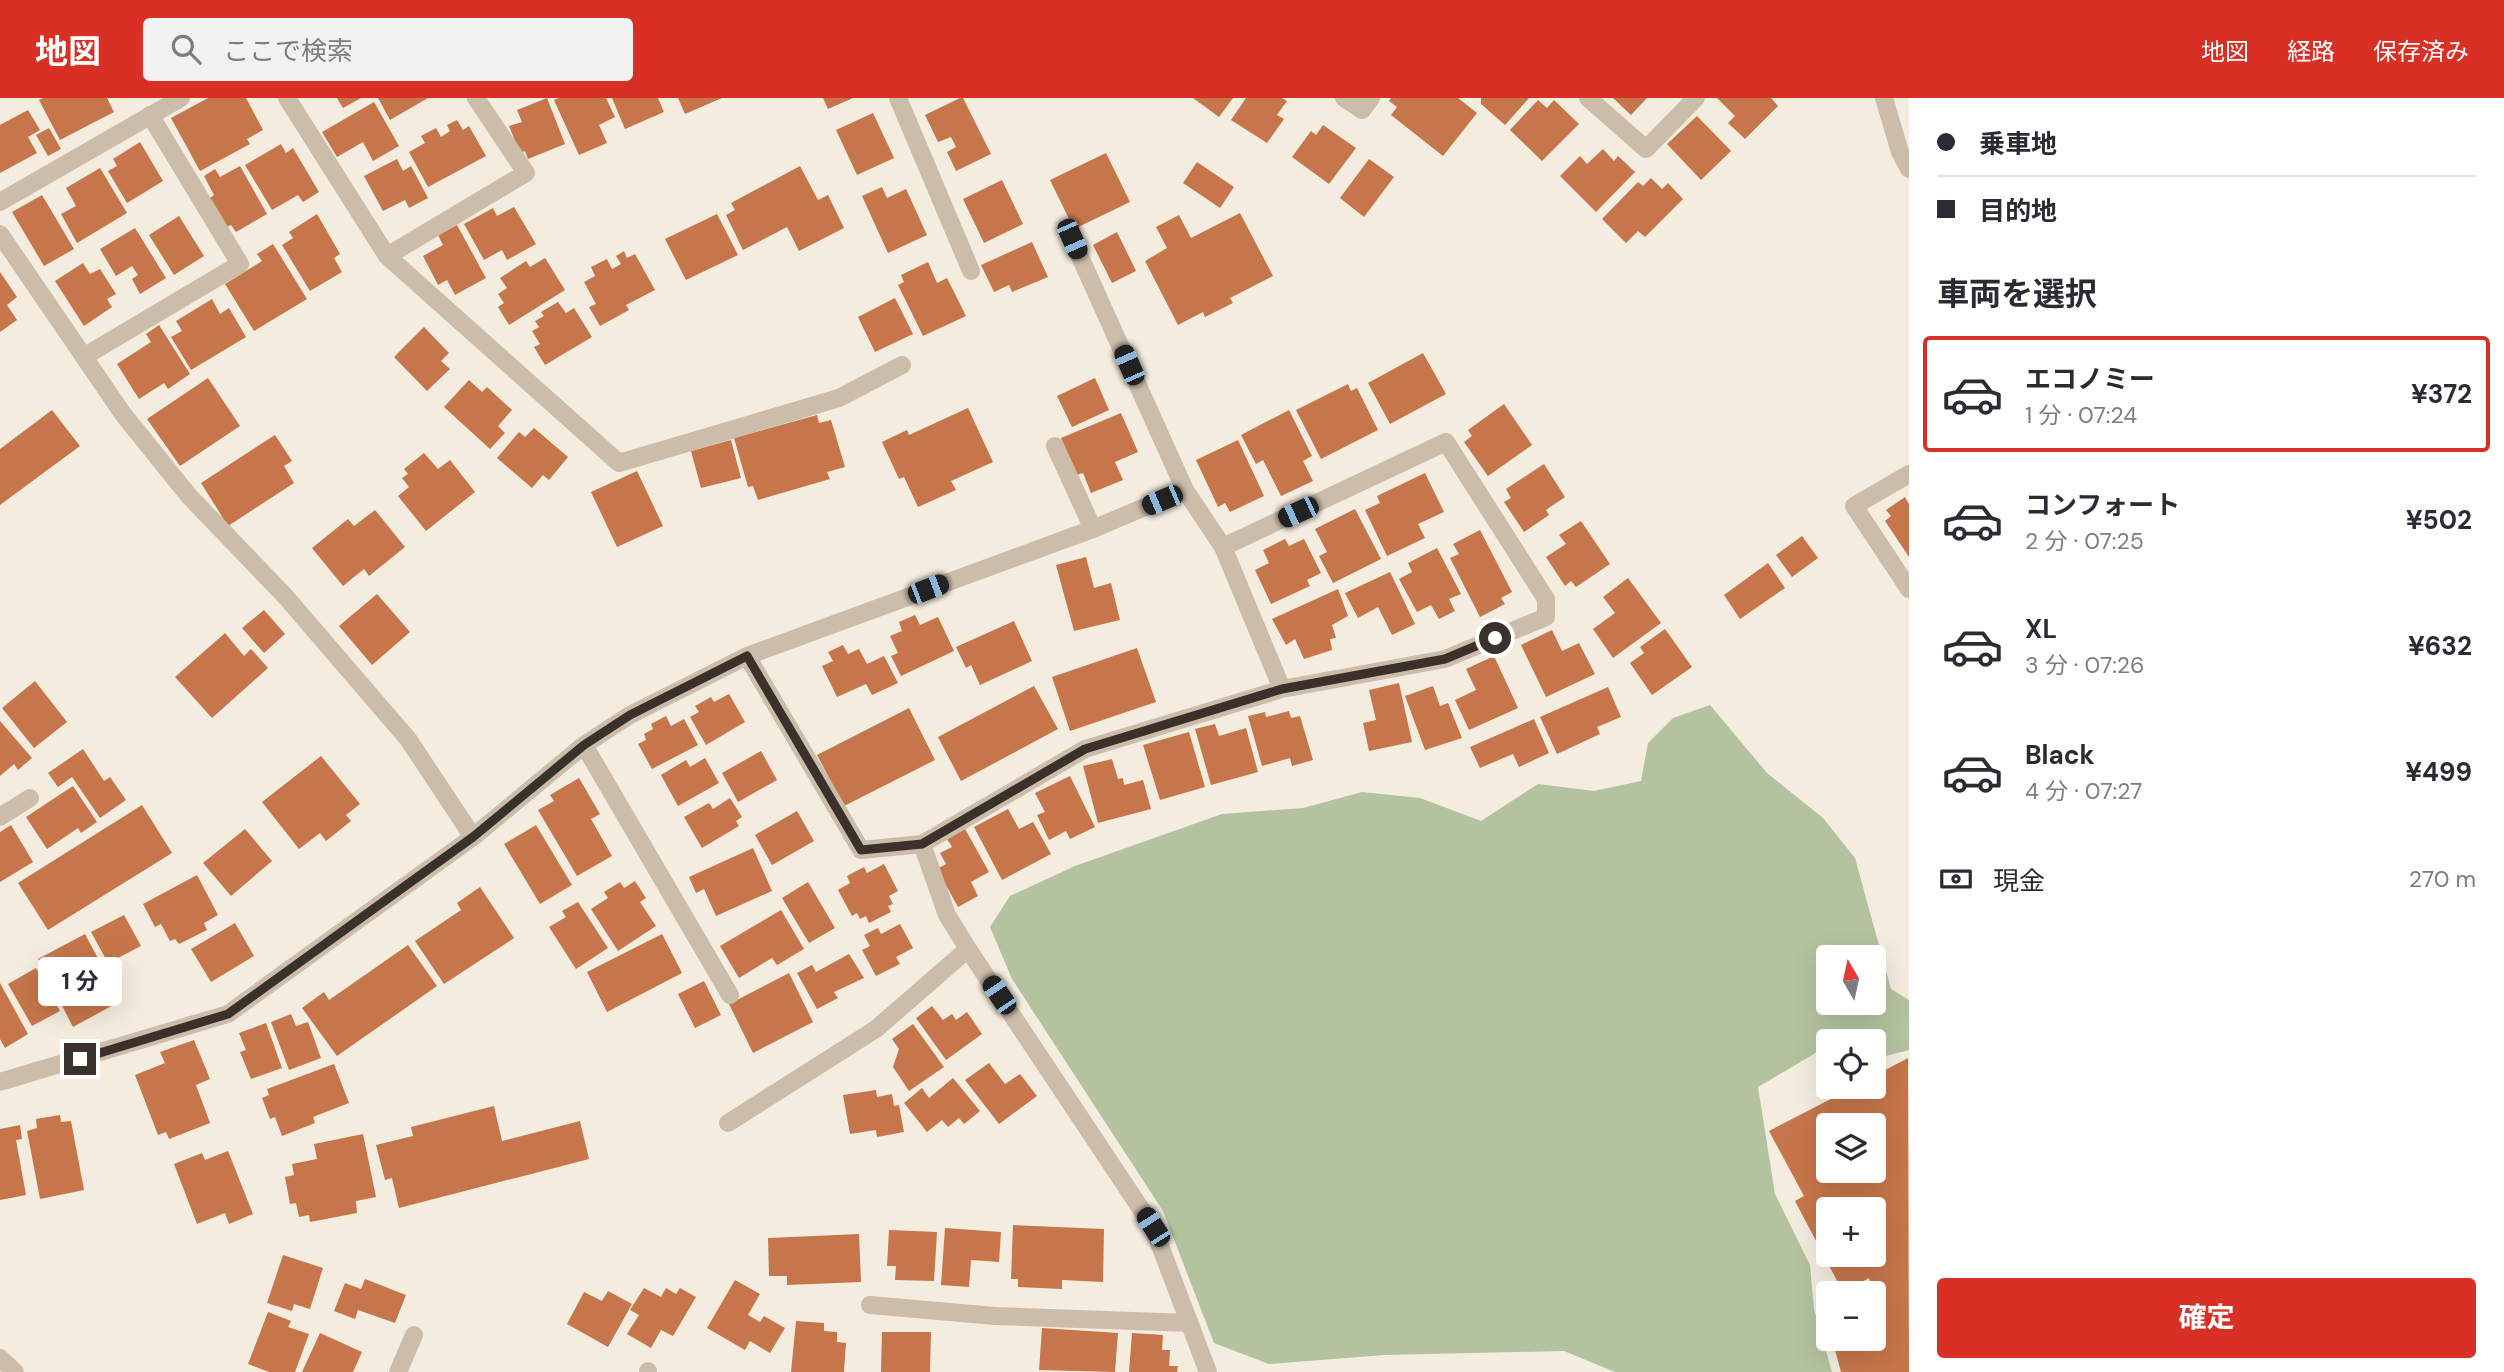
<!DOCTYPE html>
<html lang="ja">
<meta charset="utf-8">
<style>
body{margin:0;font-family:"DM Sans","Noto Sans JP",sans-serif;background:#f2f2f3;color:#2b2b33;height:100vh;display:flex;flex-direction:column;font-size:26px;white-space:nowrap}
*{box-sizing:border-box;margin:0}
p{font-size:23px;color:#7c7c81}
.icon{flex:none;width:38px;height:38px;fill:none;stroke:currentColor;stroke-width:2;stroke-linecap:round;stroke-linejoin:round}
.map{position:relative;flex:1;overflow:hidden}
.panel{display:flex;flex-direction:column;background:#fff;width:595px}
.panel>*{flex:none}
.top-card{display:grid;align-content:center;height:154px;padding:0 28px;background:#fff}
.needle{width:46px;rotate:351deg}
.controls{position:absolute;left:1816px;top:847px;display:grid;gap:14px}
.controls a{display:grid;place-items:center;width:70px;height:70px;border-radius:7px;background:#fff;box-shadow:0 7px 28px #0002;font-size:35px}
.end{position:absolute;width:32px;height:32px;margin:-16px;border:9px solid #39312a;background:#fff;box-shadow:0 0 0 4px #fff}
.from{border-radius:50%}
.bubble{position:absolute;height:49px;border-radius:7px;background:#fff;box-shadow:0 7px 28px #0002;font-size:23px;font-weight:700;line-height:49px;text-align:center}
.car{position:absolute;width:21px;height:42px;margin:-21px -10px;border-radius:9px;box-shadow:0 0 5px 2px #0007;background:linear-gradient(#222 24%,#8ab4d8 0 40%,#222 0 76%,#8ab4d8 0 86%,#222 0)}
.top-card b{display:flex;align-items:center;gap:24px;height:66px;font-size:26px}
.top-card b+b{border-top:2px solid #e1e1e2}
.top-card i{width:18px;height:18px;background:#2b2b33}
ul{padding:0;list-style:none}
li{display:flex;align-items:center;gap:21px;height:116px;margin:0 14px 10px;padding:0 14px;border:4px solid transparent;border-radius:7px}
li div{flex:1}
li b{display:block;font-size:26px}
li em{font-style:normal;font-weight:700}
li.selected{border-color:#d93025}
li>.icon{width:63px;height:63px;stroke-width:1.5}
h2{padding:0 28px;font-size:32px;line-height:84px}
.pay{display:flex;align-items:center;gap:18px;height:77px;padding:0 28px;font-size:26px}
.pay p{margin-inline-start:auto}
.cta{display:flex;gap:14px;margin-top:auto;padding:14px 28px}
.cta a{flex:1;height:80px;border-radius:7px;background:#d93025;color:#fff;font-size:28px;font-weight:700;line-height:80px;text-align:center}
header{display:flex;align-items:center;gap:42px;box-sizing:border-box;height:98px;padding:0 35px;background:#d93025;color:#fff}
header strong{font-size:33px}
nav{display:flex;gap:38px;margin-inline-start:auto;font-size:24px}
.search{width:490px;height:63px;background:#f2f2f3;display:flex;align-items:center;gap:18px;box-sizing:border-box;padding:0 24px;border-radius:7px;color:#7c7c81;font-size:26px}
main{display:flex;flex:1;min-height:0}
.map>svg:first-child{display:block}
.green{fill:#b3c39f;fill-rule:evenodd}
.building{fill:#c6764a;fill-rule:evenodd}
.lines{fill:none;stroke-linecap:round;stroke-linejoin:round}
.service{stroke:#ccbdab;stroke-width:18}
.minor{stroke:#ccbdab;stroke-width:18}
.route{stroke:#39312a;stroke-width:9}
</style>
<header>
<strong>地図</strong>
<div class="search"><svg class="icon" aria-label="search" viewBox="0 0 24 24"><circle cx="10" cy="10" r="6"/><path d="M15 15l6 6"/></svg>ここで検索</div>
<nav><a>地図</a><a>経路</a><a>保存済み</a></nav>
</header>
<main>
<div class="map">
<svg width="1909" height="1274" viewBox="0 0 1909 1274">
<rect width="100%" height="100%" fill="#f3ecdf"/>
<path class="green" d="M1710 607 1767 675 1823 720 1855 760 1891 891 1909 902V952L1874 961V943H1829V947L1758 989 1775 1096 1810 1167 1814 1211 1832 1274H1615L1564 1253 1385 1257 1269 1266 1214 1245 1163 1113 1012 881 990 829 1010 798 1075 768 1222 716 1303 710 1362 694 1420 700 1481 723 1538 686 1594 693 1641 683 1648 645 1673 620ZM1829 859H1874V905H1829Z"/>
<path class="building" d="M43 0H107L114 14 60 42 39 2Z
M208 0H246L263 32 247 41 250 46 200 73 171 20Z
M337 0H361L343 10Z
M378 0H428L390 22Z
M547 0 565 46 528 61 525 53 520 55 509 28 522 24 517 12Z
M559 0H606L615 19 599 27 607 45 579 57 554 2Z
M612 0H658L664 14 625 31Z
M678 0H722L685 16Z
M823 0H853L828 11Z
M960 0H963L991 56 956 73 947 54 956 49 951 39 938 44 925 17Z
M1193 0H1233L1219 19Z
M1246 0H1282L1287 3 1277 17 1284 21 1267 45 1231 22Z
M1391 0H1458L1477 15 1443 58 1391 17 1397 9 1389 3Z
M1481 0H1529L1505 27 1481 6Z
M1613 0H1647L1631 17Z
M1717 0H1771L1778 8 1745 41 1728 25 1735 18Z
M1538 2 1547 10 1554 2 1579 26 1542 63 1510 32Z
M374 4 399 48 373 63 363 44 337 59 322 34Z
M28 12 40 32 28 39 37 55 0 75V27Z
M873 15 894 60 857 77 836 32Z
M1697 18 1731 53 1701 82 1667 46Z
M457 22 463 32 469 28 486 58 428 89 409 54 425 45 421 38 436 30 441 39 450 33 447 27Z
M1323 27 1356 50 1329 86 1292 59 1311 33 1316 37Z
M49 30 61 51 48 58 36 37Z
M140 44 163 83 127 105 108 73 117 68 113 61Z
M281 46 286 55 293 50 319 94 303 104 298 97 272 112 245 67Z
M1603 51 1614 63 1618 58 1635 74 1596 114 1560 78 1580 58 1587 66Z
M1106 55 1130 104 1074 131 1050 82Z
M397 61 403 73 411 68 428 100 409 110 405 102 383 113 364 78Z
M1369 61 1394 79 1364 119 1340 100Z
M1197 64 1234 89 1220 110 1183 85Z
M240 68 267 116 236 134 231 127 227 129 210 100 214 97 204 78 215 71 220 79Z
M800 68 818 102 828 97 844 130 799 153 787 129 743 152 726 117 735 112 731 105Z
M100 70 127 115 77 145 61 116 76 108 66 90Z
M1651 80 1662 91 1668 85 1683 101 1645 139 1638 133 1626 145 1602 121 1638 84 1643 88Z
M1002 82 1023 126 984 145 963 101Z
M882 89 887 100 906 91 927 137 888 155 862 98Z
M42 97 74 151 44 168 12 114Z
M514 109 536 146 507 162 502 152 484 162 464 126 493 110 497 118Z
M1240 115 1273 178 1230 200 1233 205 1205 219 1203 214 1178 227 1145 163 1167 150 1156 129 1179 117 1191 140Z
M317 116 340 156 334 160 342 174 310 193 282 147 293 140 289 134Z
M717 116 738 157 686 182 665 141Z
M179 118 204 158 174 177 149 137Z
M457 127 486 180 455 197 447 182 438 187 423 158 443 147 438 137Z
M135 130 166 180 140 196 132 181 138 177 132 168 116 178 100 151Z
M1117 134 1136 173 1112 185 1093 147Z
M1032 144 1048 179 1012 194 1009 187 994 194 981 167Z
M273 146 307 201 254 233 225 186 262 163 257 156Z
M624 153 627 160 635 156 655 192 626 207 629 212 600 228 589 209 596 206 584 184 595 178 591 169 607 161 612 171 621 166 616 158Z
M545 160 565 192 509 227 498 209 504 205 498 196 507 190 500 180 526 163 530 169Z
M928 164 937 185 947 180 966 218 923 238 898 187 904 184 901 177Z
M83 165 90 176 100 171 116 196 107 201 112 209 84 228 55 183Z
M0 174 17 199 7 207 17 222 0 234Z
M895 200 913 236 875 254 858 219Z
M212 201 220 216 229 210 246 239 191 272 171 239 182 233 176 223Z
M558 204 566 215 574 210 592 239 545 267 534 249 540 246 532 233 539 229 535 223 544 218 541 214Z
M159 227 190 276 168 291 164 285 139 301 117 266 151 244 146 236Z
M424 229 449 255 441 263 450 271 427 293 394 259Z
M1423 255 1446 296 1390 326 1368 285Z
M208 280 240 328 180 368 147 321Z
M1095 280 1109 312 1072 329 1057 298Z
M469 282 482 294 487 289 512 312 498 328 505 335 490 351 444 309Z
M1348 286 1351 293 1357 290 1378 332 1321 361 1296 312Z
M1504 306 1532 347 1488 378 1464 344 1472 338 1468 332Z
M968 310 993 364 951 383 956 392 918 409 904 379 899 381 882 344 907 332 909 337Z
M52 312 80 348 0 407V351Z
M1289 312 1312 358 1303 363 1313 383 1281 398 1263 362 1256 366 1241 337Z
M1121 315 1138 354 1115 364 1123 382 1091 395 1083 375 1076 377 1061 340Z
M817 317 819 325 831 322 845 369 827 374 830 381 758 402 753 388 748 389 734 340Z
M534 330 568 359 549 382 543 377 532 390 497 360 519 334 525 339Z
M275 337 292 363 284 368 294 385 228 428 201 385Z
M731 342 741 380 701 390 691 353Z
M1238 342 1264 398 1230 414 1225 405 1218 409 1196 362Z
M424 355 438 371 450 362 475 394 426 433 398 398 409 389 402 380 408 376 404 371Z
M1544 366 1565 399 1546 412 1549 417 1524 434 1504 404 1511 400 1506 391Z
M637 373 663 428 617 449 591 394Z
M1425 375 1444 414 1418 426 1425 440 1387 458 1365 412 1380 405 1377 398Z
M1905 399 1909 406V459L1885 423 1891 418 1886 412Z
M1355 411 1381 461 1333 485 1319 458 1327 454 1315 431Z
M375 412 405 449 369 478 364 471 343 488 312 450 348 421 354 428Z
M1581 423 1610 466 1576 489 1571 483 1565 488 1546 459 1566 446 1559 437Z
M1480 432 1512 494 1501 500 1505 506 1480 519 1450 460 1459 456 1453 446Z
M1802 438 1818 460 1792 479 1776 457Z
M1285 441 1289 448 1304 441 1321 475 1307 482 1310 488 1271 506 1255 472 1269 465 1263 452Z
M1437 450 1461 496 1449 501 1455 513 1439 521 1431 507 1417 514 1399 481 1412 474 1408 465Z
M1086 459 1094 490 1111 485 1120 522 1074 533 1056 467Z
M1768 465 1785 490 1740 521 1724 497Z
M1390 474 1415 526 1392 537 1378 509 1358 520 1345 495Z
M1628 480 1661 525 1613 560 1593 531 1615 515 1603 499Z
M1338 491 1348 518 1332 527 1336 540 1330 541 1332 552 1304 561 1295 541 1286 547 1272 521Z
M377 496 410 534 372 567 339 528Z
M264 512 285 536 264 555 242 530Z
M915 517 920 527 938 519 954 553 901 578 891 558 898 555 890 538 902 533 899 524Z
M1014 523 1032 563 980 587 971 567 966 570 956 549Z
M1665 531 1692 569 1652 597 1630 565 1644 555 1640 549Z
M1552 532 1562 553 1579 545 1595 576 1546 599 1521 547Z
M225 535 244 558 251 551 268 570 212 620 175 579Z
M843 547 848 556 859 551 867 566 884 558 898 585 872 597 866 586 837 599 822 568 833 563 828 554Z
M1137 550 1156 604 1070 633 1052 579Z
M1494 558 1518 610 1469 632 1455 602 1476 592 1466 571Z
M35 583 67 624 34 650 2 610Z
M1399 585 1412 644 1369 653 1363 625 1376 622 1369 592Z
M1034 588 1058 631 961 683 938 639Z
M1433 588 1440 608 1448 605 1462 640 1425 652 1405 598Z
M1608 589 1621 619 1597 629 1600 636 1557 656 1540 619Z
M729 596 745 624 706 647 690 619 699 614 695 608 711 599 714 604Z
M909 610 935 662 844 708 817 657Z
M1289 613 1291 620 1300 618 1313 662 1292 668 1290 660 1262 668 1248 618 1265 614 1266 619Z
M666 618 671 628 684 621 698 647 652 671 638 646 646 642 644 636 653 631 651 626Z
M1534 621 1549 655 1519 669 1513 656 1480 670 1470 649Z
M0 623 32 660 18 672 14 666 0 678Z
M1215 626 1219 638 1246 630 1258 674 1211 687 1195 631Z
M1189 634 1205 689 1160 702 1143 647Z
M83 651 104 683 110 679 126 702 100 720 72 679 58 689 48 675Z
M761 653 777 682 738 704 722 675Z
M321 658 360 706 346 717 351 723 326 743 320 735 299 751 262 704Z
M705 660 719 685 678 708 661 677 686 662 690 669Z
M1112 661 1118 681 1123 680 1124 687 1143 682 1151 711 1098 725 1083 668Z
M1070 678 1095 729 1070 741 1066 733 1049 742 1037 717 1045 714 1035 695Z
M579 680 600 716 591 721 612 758 577 778 538 712 554 703 550 697Z
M73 688 97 724 81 735 78 730 47 751 26 719Z
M730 700 742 719 736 723 739 728 702 750 684 719 709 705 713 711Z
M142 707 172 755 48 832 18 785Z
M1008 711 1019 731 1033 724 1051 756 1002 782 974 729Z
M797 713 814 743 772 767 755 737Z
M11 727 33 764 0 784V734Z
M536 727 572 787 540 806 504 746Z
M245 731 272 763 231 798 203 765Z
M965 731 989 774 971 784 978 798 958 809 937 771 946 766 940 755 952 749 947 741Z
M753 750 772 793 716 818 704 791 696 795 689 779Z
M884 766 898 793 889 798 893 806 888 808 891 814 869 825 866 818 860 821 857 815 852 818 838 792 850 785 847 778 864 769 867 775Z
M197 777 218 817 204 825 207 832 179 846 175 841 170 843 161 826 155 829 143 806Z
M635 783 646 800 640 804 656 828 618 853 591 811 608 800 604 794 620 784 624 790Z
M808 784 835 830 809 845 782 800Z
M480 789 514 840 444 886 415 843 461 812 457 805Z
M578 804 608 850 576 871 549 829 566 819 562 813Z
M781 812 804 851 777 867 772 860 739 880 720 848Z
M124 817 141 848 108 865 91 834Z
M235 825 254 858 211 884 191 851Z
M900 826 913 850 896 859 900 866 876 878 862 852 870 848 864 837 878 830 881 836Z
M85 836 101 866 97 868 117 905 73 929 57 898 70 891 64 879 52 885 38 861Z
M662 836 682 875 607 914 587 874Z
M408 847 437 888 337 958 302 910 324 894 329 902Z
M849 856 864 880 834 894 838 900 817 911 797 875 812 867 816 874Z
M36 870 60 913 32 928 8 886Z
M789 875 813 924 753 955 729 906Z
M704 883 721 917 695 930 678 896Z
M0 885 28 936 5 950 0 941Z
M932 908 943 922 952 916 956 922 967 914 982 936 946 962 916 920Z
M291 916 296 928 308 924 321 960 289 972 271 924Z
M266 925 282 970 251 981 240 954 246 952 239 935Z
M913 926 944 969 909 993 893 969 899 951 892 941Z
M194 942 210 981 196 987 210 1025 169 1041 166 1034 158 1037 135 977 165 965 160 954Z
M1908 960 1909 1274H1841L1832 1241H1874V1195L1869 1180 1843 1194 1795 1103 1804 1098 1769 1033 1854 989H1874V978ZM1829 1027H1874V1073H1829ZM1829 1111H1874V1157H1829Z
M989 965 1005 986 1020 976 1037 998 999 1026 965 982Z
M334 966 349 1005 313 1019 315 1025 282 1038 275 1019 270 1021 262 1000 269 997 267 991Z
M953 980 980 1013 964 1026 959 1020 948 1029 942 1022 927 1034 904 1005 922 990 929 1000Z
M876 992 877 999 892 996 894 1008 899 1007 904 1034 877 1039 876 1032 850 1036 843 997Z
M494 1008 502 1043 580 1023 589 1061 399 1110 392 1080 385 1082 376 1047 413 1038 411 1029Z
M60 1017 61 1024 71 1023 84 1092 40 1101 27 1033 37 1030 36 1021Z
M20 1027 22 1041 16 1042 26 1097 0 1102V1031Z
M363 1036 376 1099 356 1103 357 1115 310 1124 309 1117 299 1119 296 1105 290 1106 285 1079 294 1077 292 1066 317 1061 314 1046Z
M228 1053 253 1116 229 1126 225 1115 197 1126 174 1066 202 1055 205 1062Z
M1013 1127 1104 1131 1103 1184 1062 1182V1191L1018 1189V1181H1011Z
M945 1130 1001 1134 999 1164 971 1162 969 1189 941 1187Z
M889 1132 937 1134 934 1183 895 1182 896 1168H887Z
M859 1136 861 1184 787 1187V1178H769L768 1140Z
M283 1157 323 1170 310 1211 294 1206 292 1213 267 1205Z
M365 1181 406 1197 395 1225 358 1212 355 1221 334 1213 345 1185 361 1191Z
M735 1182 760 1196 748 1217 760 1224 764 1218 785 1230 770 1255 750 1243 745 1252 707 1230Z
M644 1190 661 1199 666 1190 676 1196 680 1190 696 1199 673 1238 661 1232 651 1250 627 1236 639 1217 630 1212Z
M608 1193 632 1206 608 1249 567 1226 584 1194 602 1203Z
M1829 1205V1224H1828L1823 1207Z
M268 1214 291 1223 288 1229 309 1236 295 1274H269L248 1266Z
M796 1223 824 1225V1233L837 1234V1244L846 1245 844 1274H791Z
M1042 1230 1118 1235 1115 1274 1039 1272Z
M882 1234H931L930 1274H881Z
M320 1235 362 1254 353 1274H302Z
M1132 1235 1163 1237 1162 1252H1170L1169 1268H1178L1177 1274H1129Z"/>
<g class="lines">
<path class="service" d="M1055 348 1093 431
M0 719 30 700
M870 1207 995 1218 1189 1225
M398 1274 414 1237"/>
<path class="minor" d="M287 0 387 158 619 365 839 300 902 267
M898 0 971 173
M1344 0 1362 12 1371 0
M1588 0 1646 51 1696 0
M1884 0 1900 54 1909 71
M0 104 181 0
M0 136 123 316 189 398 285 498 408 641 473 739
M1072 141 1185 392
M387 158 526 75 476 0
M85 258 240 166 150 17
M1909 376 1854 408 1909 491
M747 558 861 752 922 746 947 817 968 851 1153 1129 1208 1274
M584 647 730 897
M922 746 1085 651 1282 591 1445 561 1546 519V501L1446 344 1223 449
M0 984 228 916 473 739 584 647 630 617 747 558 1093 431 1185 392 1223 449 1282 591
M728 1025 876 931 968 851
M0 1260 15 1274
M648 1273V1274"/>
</g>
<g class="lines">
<path class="route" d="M80 961 228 916 473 739 584 647 630 617 747 558 861 752 922 746 1085 651 1282 591 1445 561 1495 540"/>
</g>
</svg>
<div class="controls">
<a><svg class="needle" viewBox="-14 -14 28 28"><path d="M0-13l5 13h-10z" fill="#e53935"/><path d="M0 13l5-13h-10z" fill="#7c7c81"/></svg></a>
<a><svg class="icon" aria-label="locate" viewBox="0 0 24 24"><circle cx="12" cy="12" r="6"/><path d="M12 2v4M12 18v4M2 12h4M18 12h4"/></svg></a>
<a><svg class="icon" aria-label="layers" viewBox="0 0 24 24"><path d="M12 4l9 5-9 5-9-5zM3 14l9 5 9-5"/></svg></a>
<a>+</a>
<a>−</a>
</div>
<i class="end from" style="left:1495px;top:540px"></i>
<i class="end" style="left:80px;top:961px"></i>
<div class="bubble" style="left:38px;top:859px;width:84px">1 分</div>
<i class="car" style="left:1072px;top:141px;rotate:156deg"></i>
<i class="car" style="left:1129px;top:267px;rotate:336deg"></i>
<i class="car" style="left:1162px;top:402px;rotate:247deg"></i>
<i class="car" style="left:1298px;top:414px;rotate:245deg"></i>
<i class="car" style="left:928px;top:491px;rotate:69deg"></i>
<i class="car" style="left:999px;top:897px;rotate:326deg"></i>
<i class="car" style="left:1153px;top:1129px;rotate:327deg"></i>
</div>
<section class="panel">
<div class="top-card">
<b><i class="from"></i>乗車地</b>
<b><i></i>目的地</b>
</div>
<h2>車両を選択</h2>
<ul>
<li class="selected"><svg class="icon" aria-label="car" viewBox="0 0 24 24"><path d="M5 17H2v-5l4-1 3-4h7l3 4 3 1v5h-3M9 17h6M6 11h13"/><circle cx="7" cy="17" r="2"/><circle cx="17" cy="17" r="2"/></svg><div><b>エコノミー</b><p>1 分 · 07:24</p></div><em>¥372</em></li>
<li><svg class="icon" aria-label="car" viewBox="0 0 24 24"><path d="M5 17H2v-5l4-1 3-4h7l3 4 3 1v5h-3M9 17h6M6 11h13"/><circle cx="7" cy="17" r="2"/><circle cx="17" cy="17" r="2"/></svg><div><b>コンフォート</b><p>2 分 · 07:25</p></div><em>¥502</em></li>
<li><svg class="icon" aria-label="car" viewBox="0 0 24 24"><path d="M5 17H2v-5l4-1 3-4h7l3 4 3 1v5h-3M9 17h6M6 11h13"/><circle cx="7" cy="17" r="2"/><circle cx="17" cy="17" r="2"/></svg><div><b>XL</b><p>3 分 · 07:26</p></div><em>¥632</em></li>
<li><svg class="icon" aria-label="car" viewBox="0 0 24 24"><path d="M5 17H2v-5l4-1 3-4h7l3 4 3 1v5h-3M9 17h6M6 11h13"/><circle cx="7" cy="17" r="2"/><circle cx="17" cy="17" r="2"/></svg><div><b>Black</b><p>4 分 · 07:27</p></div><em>¥499</em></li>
</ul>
<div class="pay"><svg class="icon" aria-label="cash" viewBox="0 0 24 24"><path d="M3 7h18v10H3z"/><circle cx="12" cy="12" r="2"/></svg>現金<p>270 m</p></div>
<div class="cta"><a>確定</a></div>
</section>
</main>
